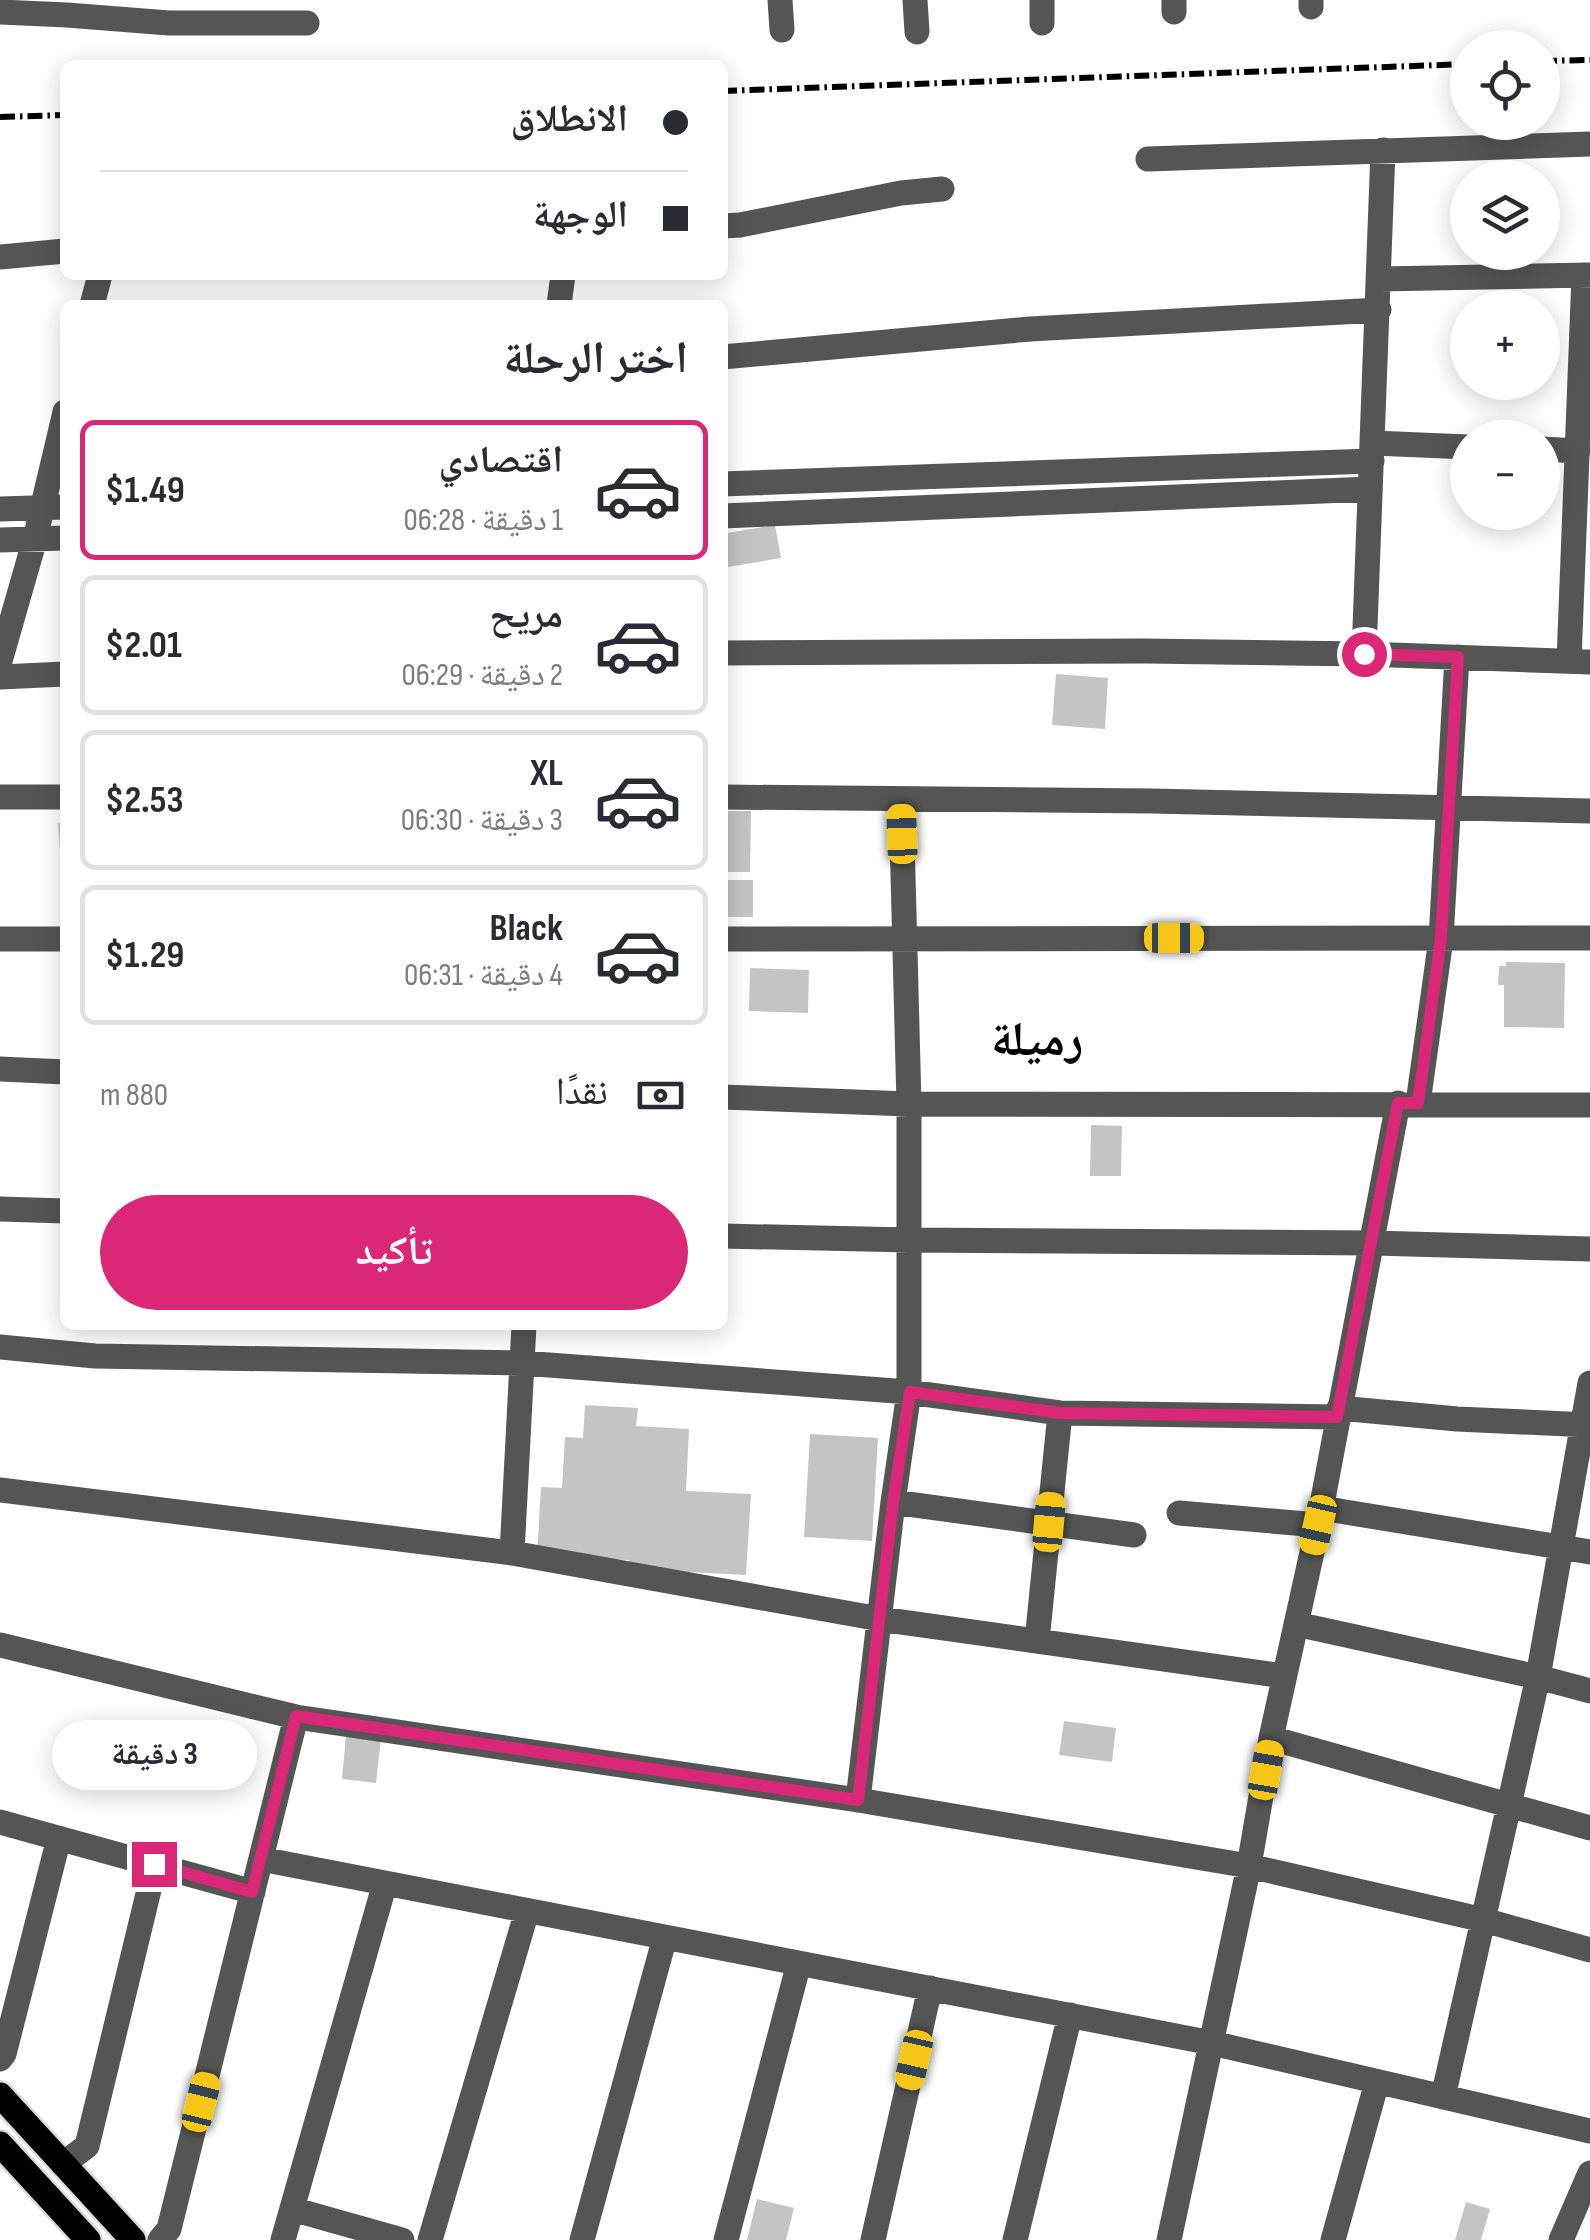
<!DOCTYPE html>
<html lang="ar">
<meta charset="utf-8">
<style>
body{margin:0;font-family:"Sofia Sans Condensed","Noto Naskh Arabic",sans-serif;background:#f7f7f7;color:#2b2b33;direction:rtl;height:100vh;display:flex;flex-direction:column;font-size:38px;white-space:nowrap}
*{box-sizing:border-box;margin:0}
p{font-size:32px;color:#7c7c81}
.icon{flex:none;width:55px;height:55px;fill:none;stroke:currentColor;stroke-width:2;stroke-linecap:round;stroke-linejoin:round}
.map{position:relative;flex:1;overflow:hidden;direction:ltr}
.details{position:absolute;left:60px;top:300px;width:668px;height:1030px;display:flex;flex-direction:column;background:#fff;border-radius:15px;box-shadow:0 5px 25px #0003;direction:rtl}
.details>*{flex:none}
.guide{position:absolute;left:60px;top:60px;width:668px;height:220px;border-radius:15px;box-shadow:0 5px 25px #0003;direction:rtl;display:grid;align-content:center;height:220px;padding:0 40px;background:#fff}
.tools{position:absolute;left:1450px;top:30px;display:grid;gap:20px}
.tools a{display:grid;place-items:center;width:110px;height:110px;border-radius:50%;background:#fff;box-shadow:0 5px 25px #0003;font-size:50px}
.end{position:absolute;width:45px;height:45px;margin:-22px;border:12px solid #db2777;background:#fff;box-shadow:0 0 0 5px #fff}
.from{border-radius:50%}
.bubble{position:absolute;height:70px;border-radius:35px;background:#fff;box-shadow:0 5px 25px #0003;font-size:32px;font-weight:700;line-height:70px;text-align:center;direction:rtl}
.car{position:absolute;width:30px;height:60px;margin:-30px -15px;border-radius:12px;box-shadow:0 0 8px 2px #0007;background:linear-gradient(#f5c518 24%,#345 0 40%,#f5c518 0 76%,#345 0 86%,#f5c518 0)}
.guide b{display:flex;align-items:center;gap:35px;height:95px;font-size:38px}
.guide b+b{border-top:2px solid #e1e1e2}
.guide i{width:25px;height:25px;background:#2b2b33}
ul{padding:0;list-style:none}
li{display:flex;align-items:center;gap:30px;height:140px;margin:0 20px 15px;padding:0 20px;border:5px solid #e1e1e2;border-radius:15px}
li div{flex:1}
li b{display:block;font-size:38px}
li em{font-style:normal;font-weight:700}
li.current{border-color:#db2777}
li>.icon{width:90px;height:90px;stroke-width:1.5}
h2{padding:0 40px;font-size:45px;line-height:120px}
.pay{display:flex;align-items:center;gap:25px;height:110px;padding:0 40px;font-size:38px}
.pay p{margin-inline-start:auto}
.primary-button{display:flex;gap:20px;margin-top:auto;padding:20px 40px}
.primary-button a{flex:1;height:115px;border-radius:60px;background:#db2777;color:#fff;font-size:40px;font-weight:700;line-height:115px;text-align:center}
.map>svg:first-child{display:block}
.building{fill:#c4c4c4}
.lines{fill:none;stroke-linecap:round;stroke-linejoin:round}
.major-casing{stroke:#dbdbdb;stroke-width:30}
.minor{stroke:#555;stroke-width:25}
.major{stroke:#000;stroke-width:25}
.rail{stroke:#000;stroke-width:6;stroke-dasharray:15 5 2.5 5;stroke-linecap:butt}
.route{stroke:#db2777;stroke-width:12}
.labels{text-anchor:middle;stroke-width:10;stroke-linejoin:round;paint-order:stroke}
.district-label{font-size:48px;font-weight:bold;fill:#000;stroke:#fff}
</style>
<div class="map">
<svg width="1590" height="2240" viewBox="0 0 1590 2240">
<rect width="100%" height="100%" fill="#fff"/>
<path class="building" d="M775 525 781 558 722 568V534Z
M1056 674 1108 678 1105 729 1052 725Z
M722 811H751L750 872H722Z
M58 823H65V866L61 867Z
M722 880H753V917H722Z
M1506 962 1565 963 1564 1028 1504 1027V985H1498L1499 966H1506Z
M750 968 809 970 808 1013 749 1011Z
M1091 1125 1122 1126 1121 1176H1090Z
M585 1405 638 1408 636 1426 689 1429 686 1491 751 1494 746 1575 629 1569V1560L537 1556 541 1487 562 1488 565 1437 583 1438Z
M810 1434 878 1438 872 1541 804 1537Z
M1064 1721 1116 1728 1112 1762 1059 1755Z
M346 1735 381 1738 376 1783 342 1779Z
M757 2199 794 2208 786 2240H747Z
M1466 2202 1490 2209 1481 2240H1455Z"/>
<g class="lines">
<defs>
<path id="major" d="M0 2095 133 2240
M0 2144 88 2240"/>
</defs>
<use href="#major" class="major-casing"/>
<path class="minor" d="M780 0 782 30
M915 0 917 32
M1042 0V23
M1174 0V12
M1311 0V7
M0 12 67 15 169 23H307
M1148 159 1590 144
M722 226 740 225 901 193 942 189
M0 257 65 251
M1380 279 1590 275
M92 305 100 275
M559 305 563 275
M722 357 1030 329 1379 310
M1373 443 1468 447
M1542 449 1578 451
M722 484 1372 461
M0 509 65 507
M722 516 1370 489
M0 540 65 538
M722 653 1146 651 1364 654 1590 662
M1364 654 1383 150
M0 661 35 539 65 412
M1569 661 1584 275
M0 677 65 674
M0 797H65
M722 797 1152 801 1590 811
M0 939H65
M722 939 1590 938
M0 1069 65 1072
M722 1097 909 1104 1590 1105
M1418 1103 1441 939 1457 657
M0 1209 65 1211
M722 1236 910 1240 1373 1243 1590 1249
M0 1347 95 1356 522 1363 909 1392 1060 1413 1337 1417
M1339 1408 1457 1419 1590 1425
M0 1490 512 1553 880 1619 1284 1676
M893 1502 1134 1535
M1321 1508 1590 1552
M1179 1513 1318 1525
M512 1553 524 1325
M1296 1624 1538 1677 1590 1691
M1037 1641 1060 1413
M0 1645 296 1717 858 1800 1249 1866 1484 1920 1590 1950
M1271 1738 1590 1828
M858 1800 893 1502 909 1392V1104L901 799
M0 1822 253 1892
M261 1859 1212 2043 1590 2131
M0 2059 4 2054 59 1838
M1443 2097 1538 1677 1590 1383
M63 2164 87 2146 155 1865
M292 2209 402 2240
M160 2240 169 2229 296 1717
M283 2240 385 1883
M430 2240 527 1911
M582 2240 665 1937
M726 2240 799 1963
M873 2240 930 1988
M1015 2240 1070 2015
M1169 2240 1249 1866 1271 1738 1318 1525 1398 1103
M1333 2240 1377 2082
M1561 2240 1590 2173"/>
<use href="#major" class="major"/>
<path class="rail" d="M1542 61 1590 60
M722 91 1468 64
M0 117 65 115"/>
</g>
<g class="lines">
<path class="route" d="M154 1864 252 1892 296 1716 858 1800 893 1502 910 1392 1060 1413 1337 1417 1398 1103H1418L1441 938 1458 657 1364 654"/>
</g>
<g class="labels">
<g class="district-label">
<text x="1037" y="1055">رميلة</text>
</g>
</g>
</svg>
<div class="tools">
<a><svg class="icon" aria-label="locate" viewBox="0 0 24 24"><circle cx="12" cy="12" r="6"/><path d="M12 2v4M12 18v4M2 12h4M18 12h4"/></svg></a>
<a><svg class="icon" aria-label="layers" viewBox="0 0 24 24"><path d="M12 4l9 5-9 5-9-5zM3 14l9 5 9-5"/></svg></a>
<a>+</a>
<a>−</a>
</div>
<i class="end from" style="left:1364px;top:654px"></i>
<i class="end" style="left:154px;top:1864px"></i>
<div class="bubble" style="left:52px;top:1720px;width:205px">3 دقيقة</div>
<i class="car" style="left:902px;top:834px;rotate:358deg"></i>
<i class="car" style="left:1174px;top:938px;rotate:90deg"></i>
<i class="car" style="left:1049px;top:1522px;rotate:5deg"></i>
<i class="car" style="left:1318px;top:1525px;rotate:193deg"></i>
<i class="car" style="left:1266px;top:1770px;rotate:10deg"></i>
<i class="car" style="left:914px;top:2060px;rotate:193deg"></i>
<i class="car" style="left:201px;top:2102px;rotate:14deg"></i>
<div class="guide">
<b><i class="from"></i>الانطلاق</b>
<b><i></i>الوجهة</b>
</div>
<section class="details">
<h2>اختر الرحلة</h2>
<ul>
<li class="current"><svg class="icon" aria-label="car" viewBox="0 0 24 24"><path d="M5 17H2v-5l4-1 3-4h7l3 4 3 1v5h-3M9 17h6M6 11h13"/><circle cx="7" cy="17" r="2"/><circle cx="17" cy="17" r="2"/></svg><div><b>اقتصادي</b><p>1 دقيقة · 06:28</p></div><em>$1.49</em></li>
<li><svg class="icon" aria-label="car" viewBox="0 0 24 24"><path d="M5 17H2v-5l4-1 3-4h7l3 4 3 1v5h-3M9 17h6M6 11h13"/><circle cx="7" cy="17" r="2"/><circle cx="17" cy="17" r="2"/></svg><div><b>مريح</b><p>2 دقيقة · 06:29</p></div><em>$2.01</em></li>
<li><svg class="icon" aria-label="car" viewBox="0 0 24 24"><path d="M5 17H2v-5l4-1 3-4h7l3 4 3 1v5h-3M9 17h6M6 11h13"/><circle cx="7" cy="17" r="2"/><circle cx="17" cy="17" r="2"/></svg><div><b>XL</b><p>3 دقيقة · 06:30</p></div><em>$2.53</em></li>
<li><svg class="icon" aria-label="car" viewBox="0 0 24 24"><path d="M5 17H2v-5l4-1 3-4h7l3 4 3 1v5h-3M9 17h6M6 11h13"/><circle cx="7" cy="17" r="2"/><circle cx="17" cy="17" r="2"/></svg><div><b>Black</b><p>4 دقيقة · 06:31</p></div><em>$1.29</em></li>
</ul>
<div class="pay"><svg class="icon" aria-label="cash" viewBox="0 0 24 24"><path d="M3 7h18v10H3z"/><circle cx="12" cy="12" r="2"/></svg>نقدًا<p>880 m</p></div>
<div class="primary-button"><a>تأكيد</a></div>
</section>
</div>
